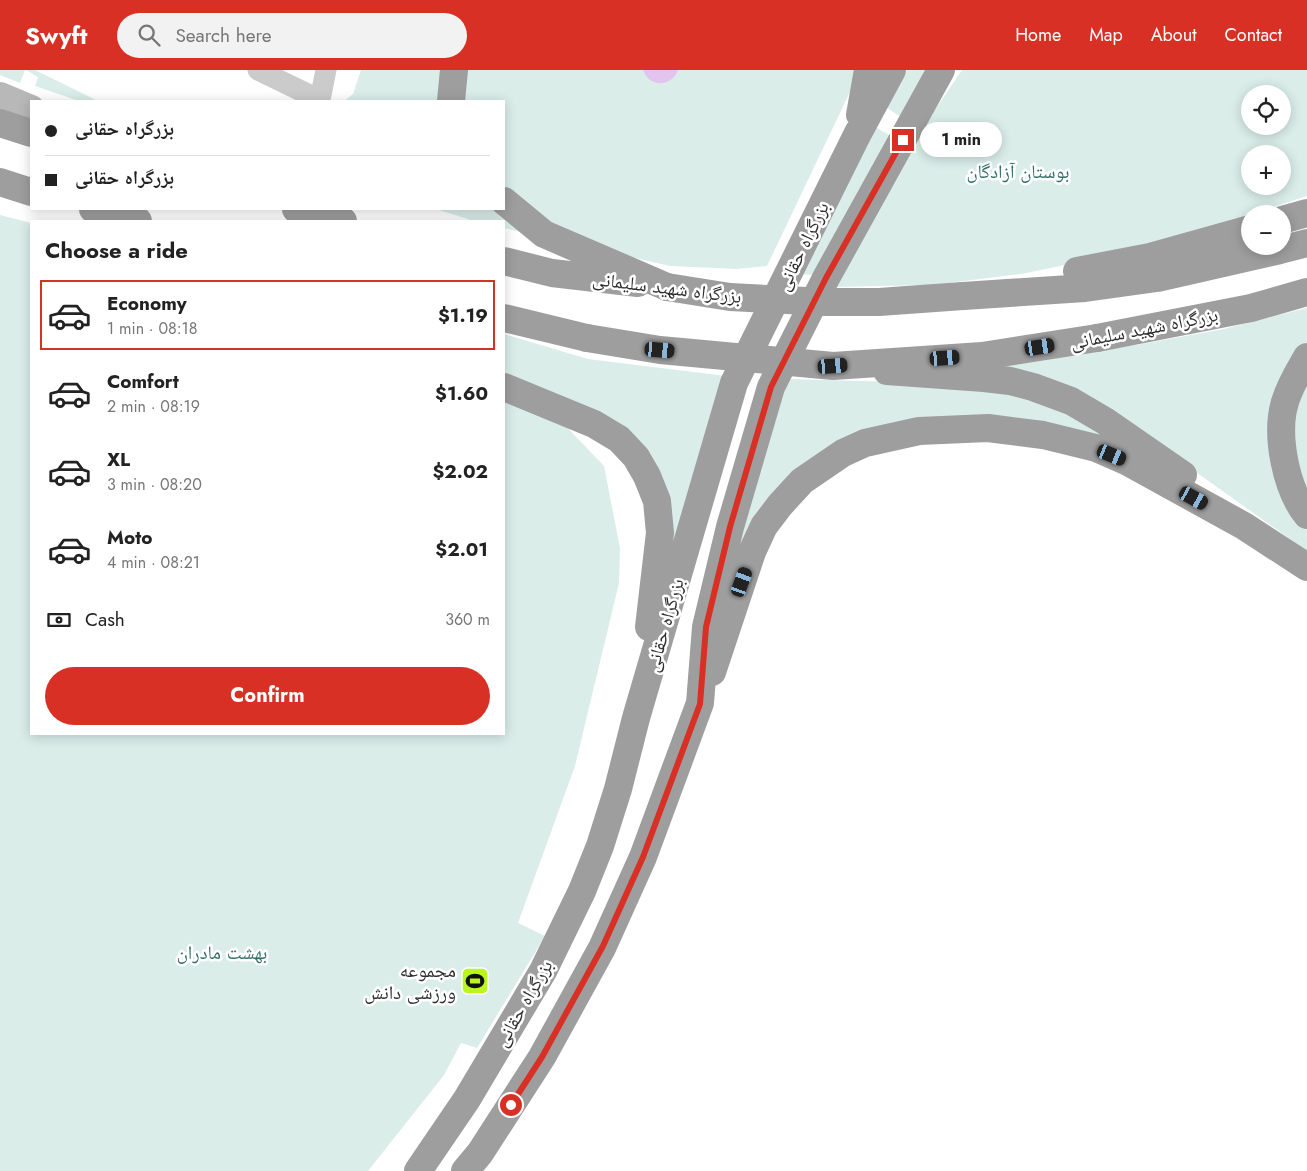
<!DOCTYPE html>
<meta charset="utf-8">
<style>
body{margin:0;font-family:Jost,"Noto Naskh Arabic",sans-serif;background:#f2f2f2;color:#222;height:100vh;display:flex;flex-direction:column;font-size:19px;white-space:nowrap}
*{box-sizing:border-box;margin:0}
p{font-size:16px;color:#767676}
.icon{flex:none;width:28px;height:28px;fill:none;stroke:currentColor;stroke-width:2;stroke-linecap:round;stroke-linejoin:round}
.map{position:relative;flex:1;overflow:hidden}
.details{position:absolute;left:30px;top:150px;width:475px;height:515px;display:flex;flex-direction:column;background:#fff;border-radius:0px;box-shadow:0 2px 12px #0003}
.details>*{flex:none}
.hud{position:absolute;left:30px;top:30px;width:475px;height:110px;border-radius:0px;box-shadow:0 2px 12px #0003;display:grid;align-content:center;height:110px;padding:0 15px;background:#fff}
.fabs{position:absolute;left:1241px;top:15px;display:grid;gap:10px}
.fabs a{display:grid;place-items:center;width:50px;height:50px;border-radius:50%;background:#fff;box-shadow:0 2px 12px #0003;font-size:25px}
.end{position:absolute;width:22px;height:22px;margin:-11px;border:6px solid #d93025;background:#fff;box-shadow:0 0 0 2px #fff}
.from{border-radius:50%}
.bubble{position:absolute;height:35px;border-radius:18px;background:#fff;box-shadow:0 2px 12px #0003;font-size:16px;font-weight:700;line-height:35px;text-align:center}
.car{position:absolute;width:15px;height:30px;margin:-15px -8px;border-radius:6px;box-shadow:0 0 4px 1px #0007;background:linear-gradient(#222 24%,#8ab4d8 0 40%,#222 0 76%,#8ab4d8 0 86%,#222 0)}
.hud b{display:flex;align-items:center;gap:18px;height:48px;font-size:19px}
.hud b+b{border-top:1px solid #e0e0e0}
.hud i{width:12px;height:12px;background:#222}
ul{padding:0;list-style:none}
li{display:flex;align-items:center;gap:15px;height:70px;margin:0 10px 8px;padding:0 5px;border:2px solid transparent;border-radius:0px}
li div{flex:1}
li b{display:block;font-size:19px}
li em{font-style:normal;font-weight:700}
li.selected{border-color:#d93025}
li>.icon{width:45px;height:45px;stroke-width:1.5}
h2{padding:0 15px;font-size:22px;line-height:60px}
.pay{display:flex;align-items:center;gap:12px;height:55px;padding:0 15px;font-size:19px}
.pay p{margin-inline-start:auto}
.button{display:flex;gap:10px;margin-top:auto;padding:10px 15px}
.button a{flex:1;height:58px;border-radius:30px;background:#d93025;color:#fff;font-size:20px;font-weight:700;line-height:58px;text-align:center}
header{display:flex;align-items:center;gap:30px;box-sizing:border-box;height:70px;padding:0 25px;background:#d93025;color:#fff}
header strong{font-size:24px}
nav{display:flex;gap:28px;margin-inline-start:auto;font-size:18px}
.search{width:350px;height:45px;background:#f2f2f2;display:flex;align-items:center;gap:12px;box-sizing:border-box;padding:0 18px;border-radius:28px;color:#767676;font-size:19px}
.map>svg:first-child{display:block}
.green{fill:#daede9;fill-rule:evenodd}
.water{fill:#e3c4ef}
.lines{fill:none;stroke-linecap:round;stroke-linejoin:round}
.minor{stroke:#cbcbcb;stroke-width:21}
.secondary{stroke:#b8b8b8;stroke-width:28}
.trunk{stroke:#9e9e9e;stroke-width:28}
.trunk-bridge{stroke:#9e9e9e;stroke-width:28}
.route{stroke:#d93025;stroke-width:6}
.labels{text-anchor:middle;stroke-width:5;stroke-linejoin:round;paint-order:stroke}
.park-label{font-size:19px;fill:#376e67;stroke:#fff}
.street-label{font-size:19px;fill:#2e2e2e;stroke:#fff}
.poi-label{font-size:19px;fill:#2e2e2e;stroke:#fff;text-anchor:end}
</style>
<header>
<strong>Swyft</strong>
<div class="search"><svg class="icon" aria-label="search" viewBox="0 0 24 24"><circle cx="10" cy="10" r="6"/><path d="M15 15l6 6"/></svg>Search here</div>
<nav><a>Home</a><a>Map</a><a>About</a><a>Contact</a></nav>
</header>
<div class="map">
<svg width="1307" height="1101" viewBox="0 0 1307 1101">
<rect width="100%" height="100%" fill="#fff"/>
<path class="green" d="M0 0H25L20 13 0 5Z
M26 0H35L98 31H79L35 16 38 7Z
M361 0H855L857 7 767 196 737 199 670 196 504 158V151H474L436 139H504V31H344L353 24Z
M907 0H934L905 50 886 37Z
M962 0H1307V126L1148 178 1021 204 932 215 832 217 921 60ZM1250 24H1282V56H1250ZM1250 84H1282V116H1250Z
M874 56 897 70 820 205 790 204Z
M0 145 31 153V664H504V326L558 348 604 396 620 478 619 513 575 696 518 853 545 866 477 978 461 973 444 1005 368 1101H0Z
M1307 238V277L1285 314 1307 458V481L1200 405 1117 348 976 302 1023 290 1136 275 1224 259Z
M504 264 588 289 726 306 662 512 651 394 504 308Z
M1307 299V431L1291 386 1301 311Z
M788 309 899 312 1041 325 1168 406 1074 366 837 378 722 531 740 456Z"/>
<path class="water" d="M643 0H678C672 17 649 18 643 0Z"/>
<g class="lines">
<path class="minor" d="M258 0 320 30 326 0"/>
<path class="secondary" d="M0 26 31 39"/>
<path class="trunk" d="M451 31 454 0
M860 45 868 0
M0 53 31 63
M0 112 31 122
M504 131 544 164 667 217
M93 139 138 151
M296 139 343 151
M1282 150 1307 143
M504 191 552 203 638 213
M1077 201 1150 187 1250 159
M963 226 1085 218 1157 208 1280 180 1307 173
M504 248 587 268
M1097 268 1251 238 1307 222
M1307 287C1299 301 1290 315 1285 332 1275 365 1286 419 1307 445
M887 301 984 308 1010 311 1033 317 1071 331 1105 351 1183 405
M504 317 594 354 619 369 636 387 647 406 657 431 660 463 649 557
M712 602 752 482 764 456 780 435 802 411 843 383 865 373 919 361 988 358 1043 365 1096 378 1128 392 1244 456 1307 497
M418 1101 467 1029 543 901 582 821 600 776 618 719 636 648 734 313 857 65 892 0
M465 1101 480 1083 542 987 602 878 643 787 700 633 706 557 730 457 771 317 826 208 941 0"/>
<path class="trunk-bridge" d="M667 217 730 227 826 232H879L963 226
M587 268 660 280 833 296 982 286 1097 268"/>
</g>
<g class="lines">
<path class="route" d="M511 1035 542 987 603 876 643 787 700 634 706 557 730 457 771 317 826 208 903 70"/>
</g>
<defs>
<symbol id="stadium-square" viewBox="-11 -11 22 22"><rect x="-9" y="-9" width="18" height="18" rx="4" fill="#baf61e" stroke="#fff"/><path d="M0-5a6.5 5 0 1 0 0 10a6.5 5 0 1 0 0-10ZM-3.5-1.8h7v3.6h-7Z" fill="#111"/></symbol>
</defs>
<g fill-rule="evenodd">
<use href="#stadium-square" x="459" y="895" width="32" height="32"/>
</g>
<g class="labels">
<g class="park-label">
<text x="1018" y="108">بوستان آزادگان</text>
<text x="222" y="889">بهشت مادران</text>
</g>
<g class="street-label">
<text transform="translate(802 176) rotate(-64)" y="7">بزرگراه حقانی</text>
<text transform="translate(667 217) rotate(7)" y="7">بزرگراه شهید سلیمانی</text>
<text transform="translate(1144 258) rotate(-11)" y="7">بزرگراه شهید سلیمانی</text>
<text transform="translate(664 555) rotate(-74)" y="7">بزرگراه حقانی</text>
<text transform="translate(523 933) rotate(-60)" y="7">بزرگراه حقانی</text>
</g>
<g class="poi-label">
<text x="456" y="907">مجموعه<tspan x="456" dy="22">ورزشی دانش</tspan></text>
</g>
</g>
</svg>
<div class="fabs">
<a><svg class="icon" aria-label="locate" viewBox="0 0 24 24"><circle cx="12" cy="12" r="6"/><path d="M12 2v4M12 18v4M2 12h4M18 12h4"/></svg></a>
<a>+</a>
<a>−</a>
</div>
<i class="end from" style="left:511px;top:1035px"></i>
<i class="end" style="left:903px;top:70px"></i>
<div class="bubble" style="left:920px;top:52px;width:82px">1 min</div>
<i class="car" style="left:1040px;top:277px;rotate:81deg"></i>
<i class="car" style="left:660px;top:280px;rotate:95deg"></i>
<i class="car" style="left:945px;top:288px;rotate:86deg"></i>
<i class="car" style="left:833px;top:296px;rotate:86deg"></i>
<i class="car" style="left:1112px;top:385px;rotate:112deg"></i>
<i class="car" style="left:1194px;top:428px;rotate:119deg"></i>
<i class="car" style="left:742px;top:512px;rotate:20deg"></i>
<div class="hud">
<b><i class="from"></i>بزرگراه حقانی</b>
<b><i></i>بزرگراه حقانی</b>
</div>
<section class="details">
<h2>Choose a ride</h2>
<ul>
<li class="selected"><svg class="icon" aria-label="car" viewBox="0 0 24 24"><path d="M5 17H2v-5l4-1 3-4h7l3 4 3 1v5h-3M9 17h6M6 11h13"/><circle cx="7" cy="17" r="2"/><circle cx="17" cy="17" r="2"/></svg><div><b>Economy</b><p>1 min · 08:18</p></div><em>$1.19</em></li>
<li><svg class="icon" aria-label="car" viewBox="0 0 24 24"><path d="M5 17H2v-5l4-1 3-4h7l3 4 3 1v5h-3M9 17h6M6 11h13"/><circle cx="7" cy="17" r="2"/><circle cx="17" cy="17" r="2"/></svg><div><b>Comfort</b><p>2 min · 08:19</p></div><em>$1.60</em></li>
<li><svg class="icon" aria-label="car" viewBox="0 0 24 24"><path d="M5 17H2v-5l4-1 3-4h7l3 4 3 1v5h-3M9 17h6M6 11h13"/><circle cx="7" cy="17" r="2"/><circle cx="17" cy="17" r="2"/></svg><div><b>XL</b><p>3 min · 08:20</p></div><em>$2.02</em></li>
<li><svg class="icon" aria-label="car" viewBox="0 0 24 24"><path d="M5 17H2v-5l4-1 3-4h7l3 4 3 1v5h-3M9 17h6M6 11h13"/><circle cx="7" cy="17" r="2"/><circle cx="17" cy="17" r="2"/></svg><div><b>Moto</b><p>4 min · 08:21</p></div><em>$2.01</em></li>
</ul>
<div class="pay"><svg class="icon" aria-label="cash" viewBox="0 0 24 24"><path d="M3 7h18v10H3z"/><circle cx="12" cy="12" r="2"/></svg>Cash<p>360 m</p></div>
<div class="button"><a>Confirm</a></div>
</section>
</div>
